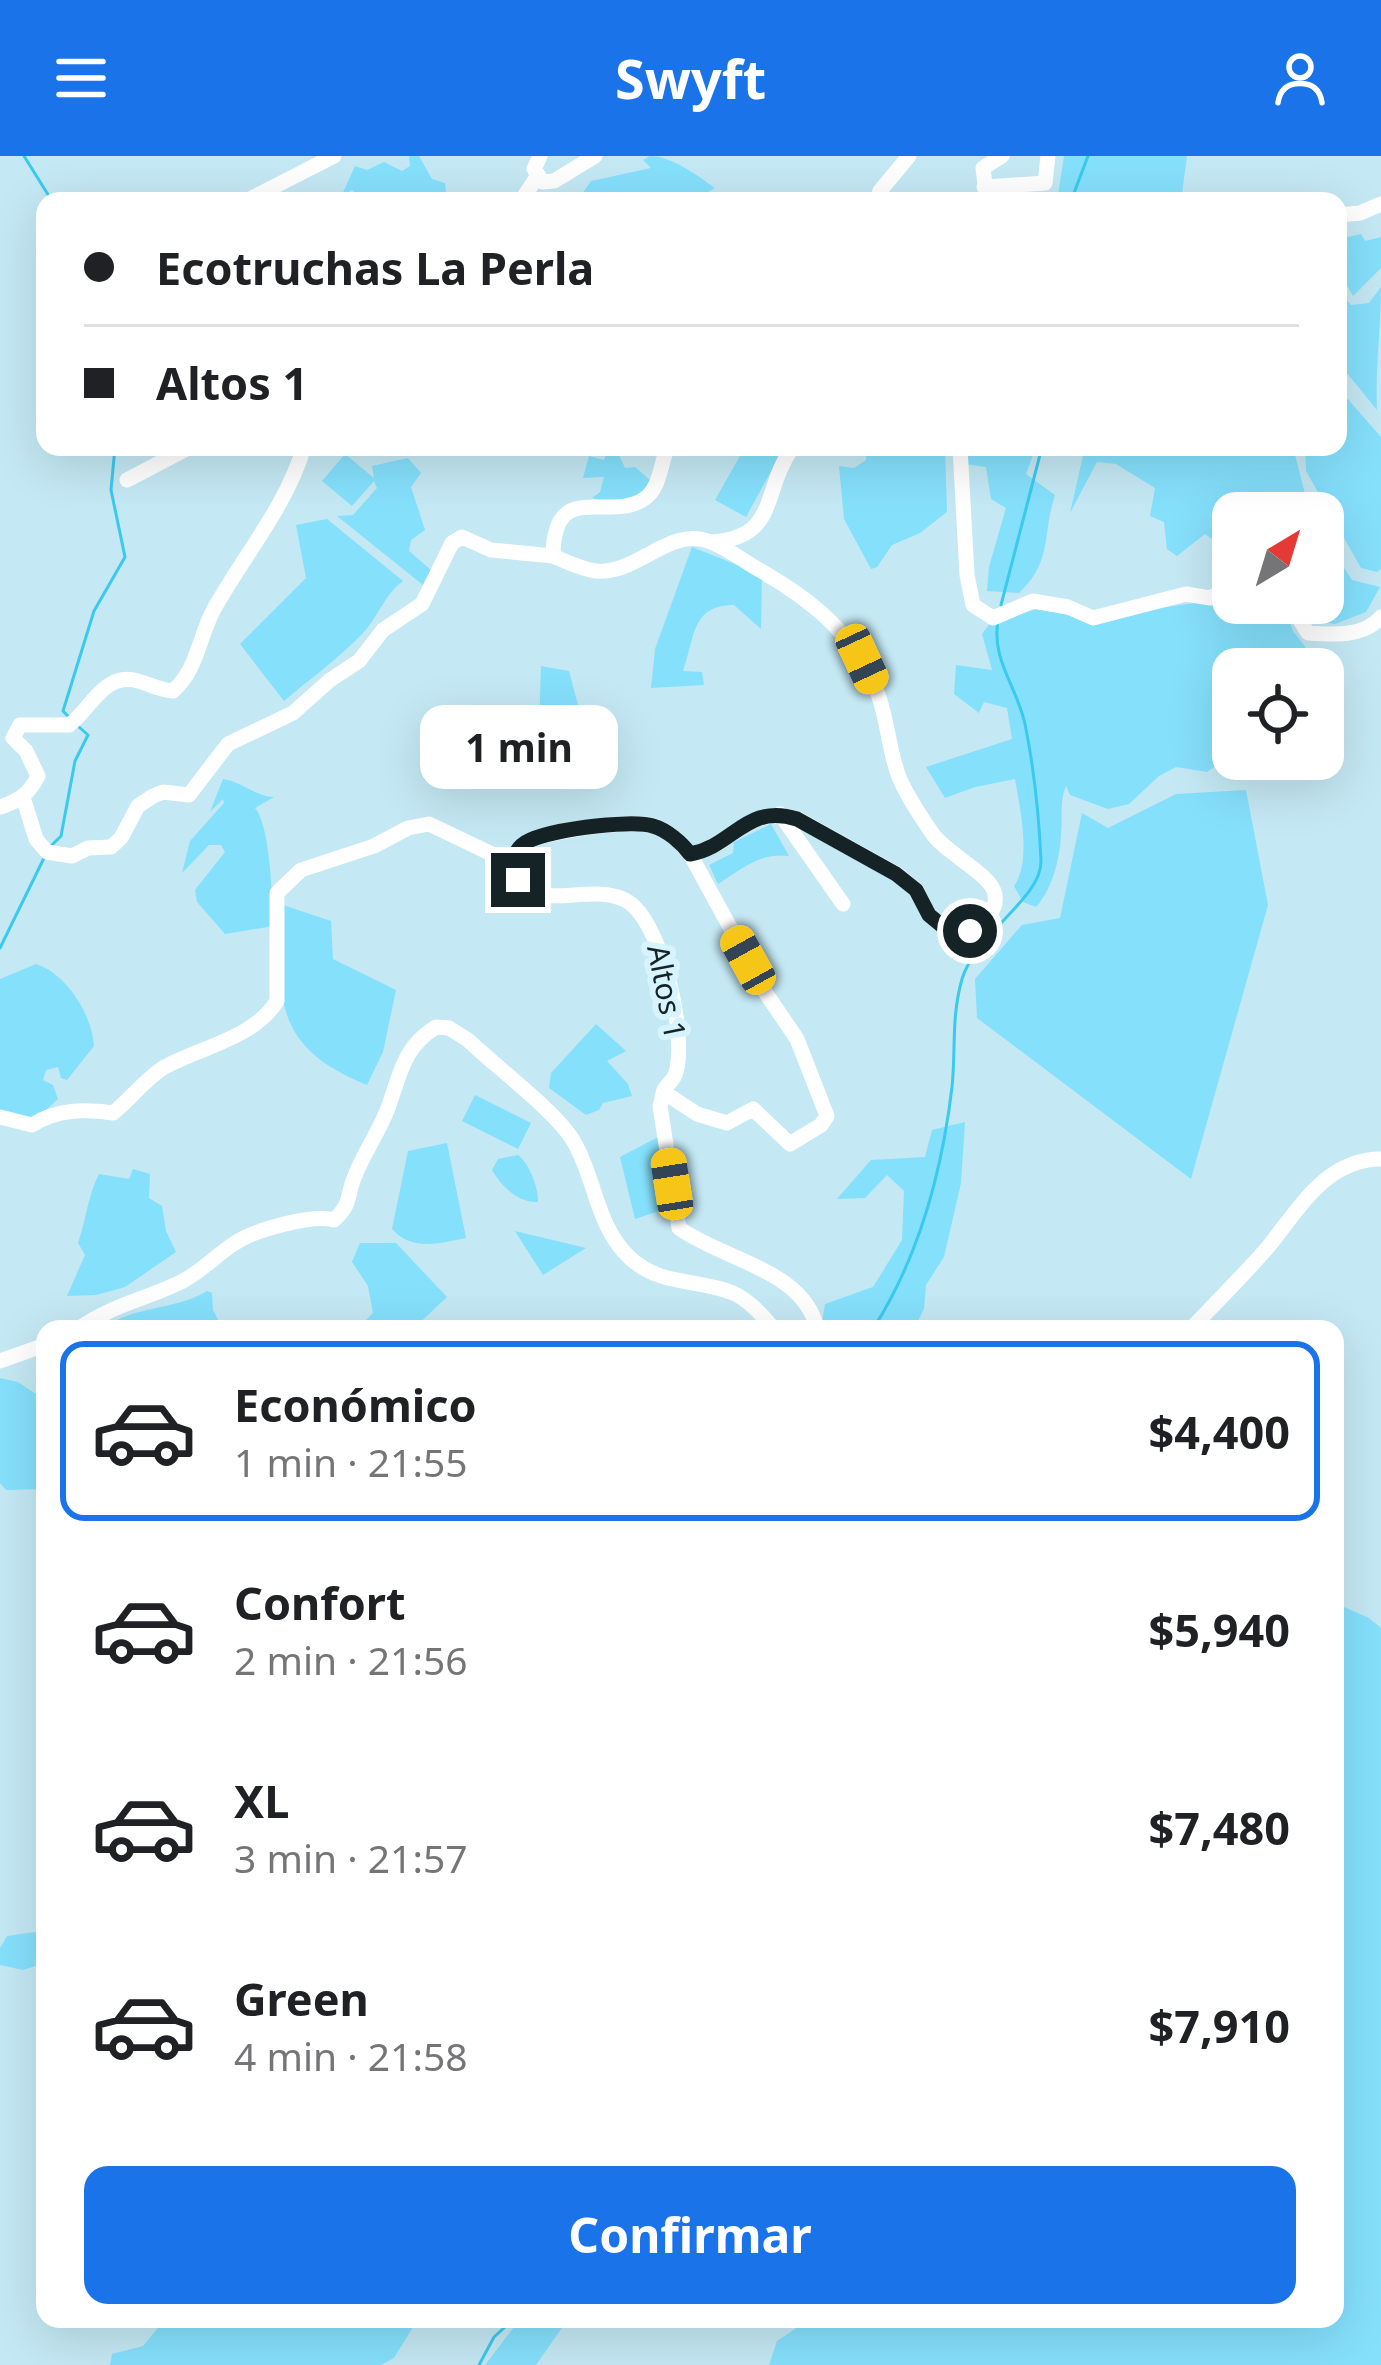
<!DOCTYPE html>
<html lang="es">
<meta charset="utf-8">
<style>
body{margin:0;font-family:"Noto Sans",sans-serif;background:#f6f6f6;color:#202124;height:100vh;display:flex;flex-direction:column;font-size:45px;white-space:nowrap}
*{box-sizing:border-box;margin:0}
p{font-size:39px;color:#757577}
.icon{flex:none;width:66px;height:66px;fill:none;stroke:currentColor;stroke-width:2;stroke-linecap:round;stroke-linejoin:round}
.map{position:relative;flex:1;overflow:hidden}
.side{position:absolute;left:36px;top:1164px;width:1308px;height:1008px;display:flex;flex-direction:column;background:#fff;border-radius:24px;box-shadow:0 12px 48px #0002}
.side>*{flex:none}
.banner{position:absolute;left:36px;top:36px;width:1311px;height:264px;border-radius:24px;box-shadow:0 12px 48px #0002;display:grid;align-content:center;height:264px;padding:0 48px;background:#fff}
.needle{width:78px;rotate:38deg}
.fabs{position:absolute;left:1212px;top:336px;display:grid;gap:24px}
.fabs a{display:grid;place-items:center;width:132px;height:132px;border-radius:24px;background:#fff;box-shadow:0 12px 48px #0002;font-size:60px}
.end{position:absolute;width:54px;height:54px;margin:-27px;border:15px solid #152327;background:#fff;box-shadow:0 0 0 6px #fff}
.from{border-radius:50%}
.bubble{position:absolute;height:84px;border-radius:24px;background:#fff;box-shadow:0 12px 48px #0002;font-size:39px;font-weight:700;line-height:84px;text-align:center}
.car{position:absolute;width:36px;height:72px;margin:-36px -18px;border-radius:15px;box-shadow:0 0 9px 3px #0007;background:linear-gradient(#f5c518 24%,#345 0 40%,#f5c518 0 76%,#345 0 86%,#f5c518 0)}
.banner b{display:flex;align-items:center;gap:42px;height:114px;font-size:45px}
.banner b+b{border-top:3px solid #e0e0e0}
.banner i{width:30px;height:30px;background:#202124}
ul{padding:21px 0 0;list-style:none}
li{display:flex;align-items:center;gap:36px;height:180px;margin:0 24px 18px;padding:0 24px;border:6px solid transparent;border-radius:24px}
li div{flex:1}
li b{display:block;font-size:45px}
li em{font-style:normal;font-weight:700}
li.active{border-color:#1a73e8}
li>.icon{width:108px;height:108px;stroke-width:1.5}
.action{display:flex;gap:24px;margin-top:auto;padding:24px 48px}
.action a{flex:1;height:138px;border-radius:24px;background:#1a73e8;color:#fff;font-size:48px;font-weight:700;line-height:138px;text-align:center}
header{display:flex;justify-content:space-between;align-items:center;height:156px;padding:0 48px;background:#1a73e8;color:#fff;font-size:54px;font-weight:700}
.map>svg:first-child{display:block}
.green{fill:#85e0fc}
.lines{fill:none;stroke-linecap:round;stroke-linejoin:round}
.stream{stroke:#3bc9ed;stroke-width:3}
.minor{stroke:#fff;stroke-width:15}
.route{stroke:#152327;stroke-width:15}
.labels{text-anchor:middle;stroke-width:12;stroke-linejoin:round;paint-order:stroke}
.street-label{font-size:30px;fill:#152327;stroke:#d7f4fe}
</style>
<header><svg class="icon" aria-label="menu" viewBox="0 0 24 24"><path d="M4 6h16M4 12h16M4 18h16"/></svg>Swyft<svg class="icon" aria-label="person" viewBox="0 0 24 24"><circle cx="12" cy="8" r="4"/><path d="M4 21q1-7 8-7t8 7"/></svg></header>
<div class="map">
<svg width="1381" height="2209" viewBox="0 0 1381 2209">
<rect width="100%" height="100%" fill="#c4e8f4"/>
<path class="green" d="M409 0H419L432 23 445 27 446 36 459 45H357L359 40 352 34 341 41 355 10 367 14 384 6 402 15 410 10Z
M650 0C671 0 697 19 715 32L692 45H577L591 25 651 12 643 4Z
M1064 0H1187L1181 45H1057Z
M1361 78 1365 85 1381 81V112L1353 140 1338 114V83Z
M1381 131C1381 173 1375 212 1377 254L1338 206V134L1351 149 1369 147Z
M1338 232 1381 281V413L1377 416 1361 412 1306 315 1305 291H1338Z
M745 291H770L781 297 746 361 715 344Z
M867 291H945L947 356 920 377 892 389 877 411 871 413 844 363 839 310 854 312 866 304Z
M962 291H1036L1026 318 1055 339C1042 378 1053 405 1019 437L987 435 989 411 1006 352 991 343 986 311 964 308Z
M1085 291H1293L1310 357H1233V408L1229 410 1216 386 1205 378 1177 400 1167 393 1164 366 1150 360 1155 332 1116 308 1097 306 1070 357Z
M608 294 619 299 625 312 635 311 650 324 639 342 607 346 592 342 600 336 604 321 583 322 589 300 604 304Z
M345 298 374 322 372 310 408 302 421 317 411 331 425 374 411 384 409 395 431 414 423 429 337 360 353 359 377 332 374 325 352 350 322 325Z
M327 363 403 425C384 439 379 460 363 477 338 503 311 522 284 545L240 488 306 422 296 369Z
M1323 380 1352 424 1380 431 1366 456 1335 468 1315 465 1303 447H1323Z
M692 391 762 419 761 473 734 449C691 449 695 482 683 515L702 516 704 529 651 532 655 493Z
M1233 436V447H1283L1293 475 1319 509 1317 513H1233V597L1207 616 1176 611 1159 620 1129 648 1108 653 1070 639 1066 630C1059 647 1063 661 1061 678 1060 703 1052 734 1036 751L1023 746 1014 730C1032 705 1020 652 1015 623L975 631 945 642 926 611 1012 583 1007 552 984 546 979 557 954 538 956 509 992 514 982 478 991 466 1037 453 1105 466 1152 453 1217 444Z
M541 510 569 515 578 549 563 569 561 580 539 573Z
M223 623C243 626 254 640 274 641L255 652C270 668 273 745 273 770L225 778 197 746 195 734 225 696 221 689H209L182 717 190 685 224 647 223 643 210 656Z
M1246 634 1268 749 1191 1023 977 862 975 823 1022 769 1060 762 1082 657 1108 672 1176 638Z
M771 668 789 700C761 696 741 713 718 728L709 709 733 697 734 686Z
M283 749 331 765 333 803 396 834 383 896 367 929C269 889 279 840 283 749Z
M36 808C67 818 92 859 94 890L67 924 61 922 58 911 46 914 43 924 53 929 58 943 35 964 0 959V823Z
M596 868 626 895 607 905 628 928 632 940 603 947 599 954 586 959 549 932 551 917Z
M475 939 531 967 518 993 462 965Z
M965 966 961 1027 944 1101 926 1129 924 1153 914 1173H821L825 1148 873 1131 902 1084 904 1035 887 1019 865 1042 837 1043 871 1004 925 1001 932 974Z
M658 981 671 1051 635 1063 620 1001Z
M447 987 466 1082C439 1087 413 1096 392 1073L408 995Z
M518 999C529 1007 539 1033 538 1046 518 1047 501 1030 492 1014L498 1003Z
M133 1013 150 1018 149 1042 162 1050 166 1075 176 1096 125 1131 96 1139 67 1140 85 1099 78 1087C86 1064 88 1039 99 1018L129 1023Z
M515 1075 586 1092 543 1119Z
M360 1087H396L447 1141 413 1173H369L363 1167 373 1157 368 1130 352 1106Z
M207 1135 212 1137 213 1154 223 1173H183L181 1168C155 1167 129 1173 102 1173 134 1149 174 1155 207 1135Z
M0 1222 18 1226 45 1244V1333L6 1334 0 1327Z
M1335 1447 1369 1462 1381 1472V2209H769L777 2185 795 2173 800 2163H1335Z
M35 1776 45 1779V1807L23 1814 0 1809V1792L7 1780Z
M165 2163H418L394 2202 381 2209H110L112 2198 143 2190Z
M520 2163H568L536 2209H485Z"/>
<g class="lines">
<path class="stream" d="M24 0 52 45
M1071 45 1088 0
M1001 449 1042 291
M68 560 63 555 94 455 125 401 111 334 115 291
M49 692 61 680 75 605 88 579 79 571
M0 792 45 700
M873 1173C919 1101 942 1016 952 931 956 893 951 862 962 823 976 777 1042 742 1041 705 1039 660 1034 612 1025 568 1017 531 991 503 998 465
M479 2209 494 2181 514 2163"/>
<path class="minor" d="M540 0 534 13 543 26 554 25 595 0
M984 31 1045 27 1048 0
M246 45 334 0
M521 45 537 21
M877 45 880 35 909 0
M987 45 983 12 1002 0
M1338 59 1360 57 1381 48
M668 291C660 307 661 332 644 343 607 367 554 322 553 400 567 406 581 413 596 415 636 419 669 371 708 385 725 391 741 403 756 412 809 442 852 475 876 533 888 562 888 593 899 621 907 641 920 659 932 677 945 697 993 719 995 739 998 756 982 766 971 775L946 773 929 759 916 734 897 718 798 663C746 648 734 690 690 698 682 687 668 675 655 670 634 663 536 675 521 690 517 694 515 702 514 707 514 723 525 736 541 739 568 743 596 732 623 743 661 758 689 883 675 919 673 925 667 928 664 934 662 939 662 945 660 950L679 1072C723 1104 805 1114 817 1173
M960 291 967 419 973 449 993 462 1033 445 1068 451 1093 462 1186 438 1210 442 1233 429
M127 324 190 291
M711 386C780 382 761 334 793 291
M1289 447 1308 477C1333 479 1364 481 1381 461
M23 641 36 683 47 696 72 700 88 692 111 691 121 682 138 650 153 640 163 636 189 639 228 588 293 557 330 524 359 505 383 474 422 448 452 387 462 381 491 394 553 400
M0 651C19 645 29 638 38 620L26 595 13 582 20 569H69C89 555 103 518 134 524 148 527 158 534 173 535 198 513 199 480 214 453 244 399 286 351 304 291
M780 658 843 748
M665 937 697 958 727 967 753 953 790 988 821 969 827 960 797 883 767 839 690 698
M0 961 32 969C57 953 84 953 113 957 130 944 144 924 163 912 200 891 253 883 277 845V737L301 714 374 690 408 672 429 668 515 709
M78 1173C114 1148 144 1144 181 1126 201 1116 216 1099 235 1087 254 1074 312 1058 334 1064 352 1047 346 1042 354 1022 363 998 379 976 388 952 400 919 403 891 436 871L449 872 468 884C496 911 557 956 574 986 596 1024 596 1070 630 1102 660 1130 698 1123 733 1137 749 1144 763 1160 774 1173
M1191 1173C1216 1146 1245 1118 1268 1091 1299 1053 1326 1003 1381 1003
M0 1205 45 1189"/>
</g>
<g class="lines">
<path class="route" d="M518 724C514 712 511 699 522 689 539 674 631 663 653 670 667 674 682 687 690 698 734 690 746 647 797 663L896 718 916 734 929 759 946 773 970 775"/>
</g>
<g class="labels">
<g class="street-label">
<text transform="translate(666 836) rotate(79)" y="10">Altos 1</text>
</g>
</g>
</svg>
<div class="fabs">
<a><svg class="needle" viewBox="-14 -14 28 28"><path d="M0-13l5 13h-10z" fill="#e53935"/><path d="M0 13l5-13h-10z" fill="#757577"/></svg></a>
<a><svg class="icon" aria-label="locate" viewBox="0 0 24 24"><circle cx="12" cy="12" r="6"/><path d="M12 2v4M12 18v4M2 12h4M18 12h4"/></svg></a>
</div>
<i class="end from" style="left:970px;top:775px"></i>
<i class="end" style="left:518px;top:724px"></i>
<div class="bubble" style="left:420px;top:549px;width:198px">1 min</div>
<i class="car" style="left:862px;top:503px;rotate:155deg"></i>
<i class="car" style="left:748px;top:804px;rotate:331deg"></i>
<i class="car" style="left:672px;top:1028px;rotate:351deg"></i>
<div class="banner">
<b><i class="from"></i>Ecotruchas La Perla</b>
<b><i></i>Altos 1</b>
</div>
<section class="side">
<ul>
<li class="active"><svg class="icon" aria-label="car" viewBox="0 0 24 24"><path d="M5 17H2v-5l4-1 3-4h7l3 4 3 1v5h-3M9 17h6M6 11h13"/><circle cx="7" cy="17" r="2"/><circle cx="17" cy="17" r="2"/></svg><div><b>Económico</b><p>1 min · 21:55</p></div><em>$4,400</em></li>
<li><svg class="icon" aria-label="car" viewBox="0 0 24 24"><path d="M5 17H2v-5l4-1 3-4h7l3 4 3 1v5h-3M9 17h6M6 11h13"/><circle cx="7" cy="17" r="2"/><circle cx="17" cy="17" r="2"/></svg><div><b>Confort</b><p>2 min · 21:56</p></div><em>$5,940</em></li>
<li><svg class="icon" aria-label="car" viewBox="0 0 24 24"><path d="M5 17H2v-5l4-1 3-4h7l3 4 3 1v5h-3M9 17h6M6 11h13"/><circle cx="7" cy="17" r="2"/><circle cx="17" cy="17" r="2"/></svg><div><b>XL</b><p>3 min · 21:57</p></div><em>$7,480</em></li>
<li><svg class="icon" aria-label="car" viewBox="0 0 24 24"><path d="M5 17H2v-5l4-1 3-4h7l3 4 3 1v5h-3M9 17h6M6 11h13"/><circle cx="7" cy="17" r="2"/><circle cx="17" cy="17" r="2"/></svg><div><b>Green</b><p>4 min · 21:58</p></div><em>$7,910</em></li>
</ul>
<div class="action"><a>Confirmar</a></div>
</section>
</div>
